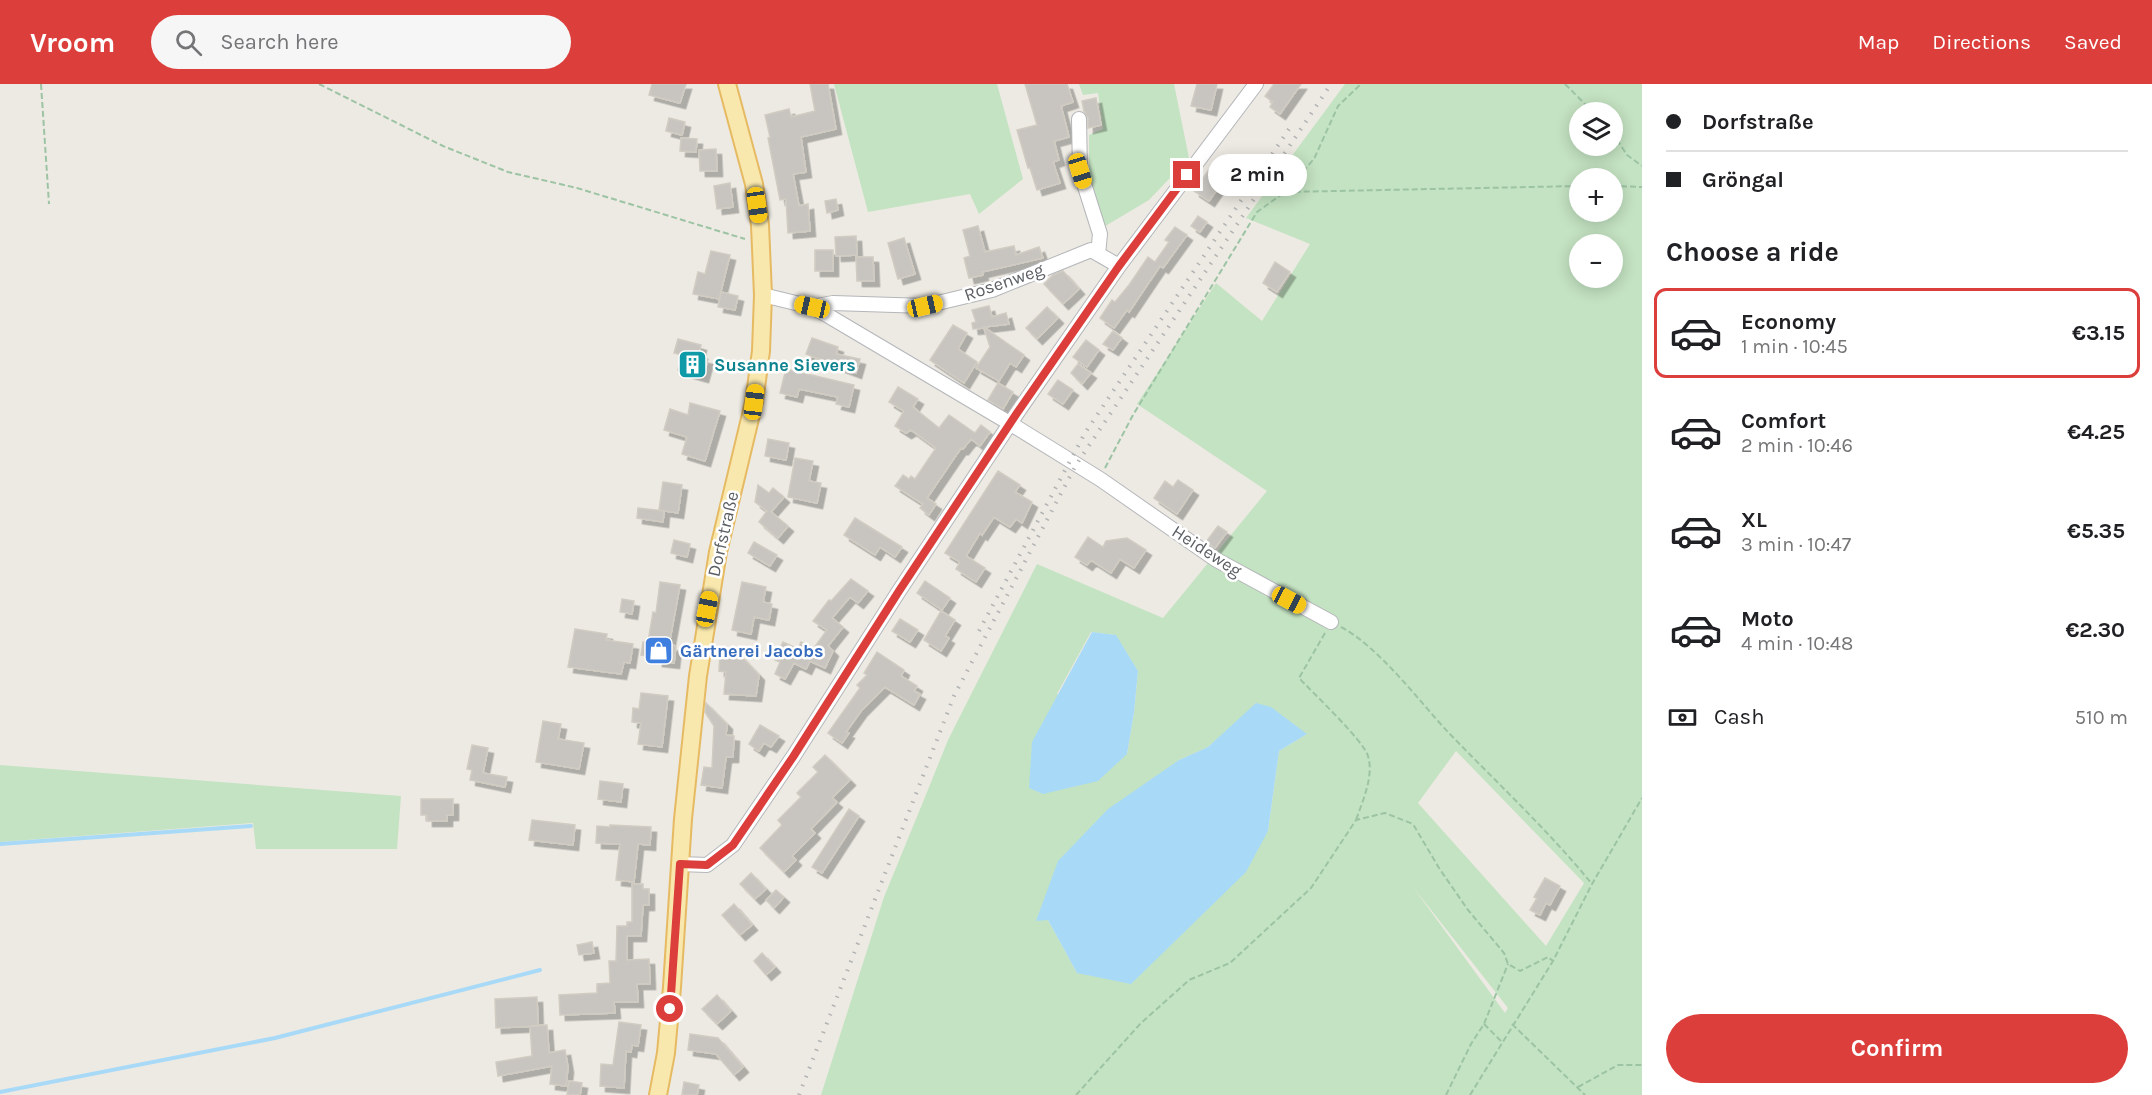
<!DOCTYPE html>
<meta charset="utf-8">
<style>
body{margin:0;font-family:Karla,sans-serif;background:#f6f6f6;color:#202124;height:100vh;display:flex;flex-direction:column;font-size:22px;white-space:nowrap}
*{box-sizing:border-box;margin:0}
p{font-size:20px;color:#757577}
.icon{flex:none;width:33px;height:33px;fill:none;stroke:currentColor;stroke-width:2;stroke-linecap:round;stroke-linejoin:round}
.map{position:relative;flex:1;overflow:hidden}
.drawer{display:flex;flex-direction:column;background:#fff;width:510px}
.drawer>*{flex:none}
.top-card{display:grid;align-content:center;height:132px;padding:0 24px;background:#fff}
.fabs{position:absolute;left:1569px;top:18px;display:grid;gap:12px}
.fabs a{display:grid;place-items:center;width:54px;height:54px;border-radius:50%;background:#fff;box-shadow:0 3px 15px #0003;font-size:30px}
.end{position:absolute;width:27px;height:27px;margin:-14px;border:8px solid #dc3e3b;background:#fff;box-shadow:0 0 0 3px #fff}
.from{border-radius:50%}
.bubble{position:absolute;height:42px;border-radius:21px;background:#fff;box-shadow:0 3px 15px #0003;font-size:20px;font-weight:700;line-height:42px;text-align:center}
.car{position:absolute;width:18px;height:36px;margin:-18px -9px;border-radius:8px;box-shadow:0 0 4px 2px #0007;background:linear-gradient(#f5c518 24%,#345 0 40%,#f5c518 0 76%,#345 0 86%,#f5c518 0)}
.top-card b{display:flex;align-items:center;gap:21px;height:57px;font-size:22px}
.top-card b+b{border-top:2px solid #e0e0e0}
.top-card i{width:15px;height:15px;background:#202124}
ul{padding:0;list-style:none}
li{display:flex;align-items:center;gap:18px;height:90px;margin:0 12px 9px;padding:0 12px;border:3px solid transparent;border-radius:12px}
li div{flex:1}
li b{display:block;font-size:22px}
li em{font-style:normal;font-weight:700}
li.active{border-color:#dc3e3b}
li>.icon{width:54px;height:54px;stroke-width:1.5}
h2{padding:0 24px;font-size:27px;line-height:72px}
.pay{display:flex;align-items:center;gap:15px;height:66px;padding:0 24px;font-size:22px}
.pay p{margin-inline-start:auto}
.cta{display:flex;gap:12px;margin-top:auto;padding:12px 24px}
.cta a{flex:1;height:69px;border-radius:36px;background:#dc3e3b;color:#fff;font-size:24px;font-weight:700;line-height:69px;text-align:center}
header{display:flex;align-items:center;gap:36px;box-sizing:border-box;height:84px;padding:0 30px;background:#dc3e3b;color:#fff}
header strong{font-size:28px}
nav{display:flex;gap:33px;margin-inline-start:auto;font-size:21px}
.search{width:420px;height:54px;background:#f6f6f6;display:flex;align-items:center;gap:15px;box-sizing:border-box;padding:0 21px;border-radius:33px;color:#757577;font-size:22px}
main{display:flex;flex:1;min-height:0}
.map>svg:first-child{display:block}
.green{fill:#c4e3c2;fill-rule:evenodd}
.water{fill:#a8daf8}
.lines{fill:none;stroke-linecap:round;stroke-linejoin:round}
.stream{stroke:#a8daf8;stroke-width:4}
.building{fill:#c8c5c0;stroke:#d1ccc2;stroke-width:1.5;filter:url(#shadow)}
.minor-casing{stroke:#b4b6ba;stroke-width:16}
.major-casing{stroke:#e6ba63;stroke-width:20}
.path{stroke:#9cc4a4;stroke-width:2;stroke-dasharray:6 3;stroke-linecap:butt}
.minor{stroke:#fff;stroke-width:14}
.major{stroke:#f9e8ad;stroke-width:16}
.rail{stroke:#b2b3b3;stroke-width:4;stroke-dasharray:1.5 8;stroke-linecap:butt}
.route{stroke:#dc3e3b;stroke-width:8}
.labels{text-anchor:middle;stroke-width:5;stroke-linejoin:round;paint-order:stroke}
.street-label{font-size:18px;fill:#5b5f63;stroke:#fff}
.culture-label{font-size:18px;font-weight:bold;fill:#0d838f;stroke:#fff;text-anchor:start}
.shop-label{font-size:18px;font-weight:bold;fill:#366cbe;stroke:#fff;text-anchor:start}
</style>
<header>
<strong>Vroom</strong>
<div class="search"><svg class="icon" aria-label="search" viewBox="0 0 24 24"><circle cx="10" cy="10" r="6"/><path d="M15 15l6 6"/></svg>Search here</div>
<nav><a>Map</a><a>Directions</a><a>Saved</a></nav>
</header>
<main>
<div class="map">
<svg width="1642" height="1011" viewBox="0 0 1642 1011">
<defs>
<filter id="shadow"><feDropShadow dx="5.5" dy="5.5" stdDeviation="0" flood-color="#0004"/></filter>
</defs>
<rect width="100%" height="100%" fill="#edeae3"/>
<path class="green" d="M834 0H997L1023 95 979 130 970 110 868 128Z
M1079 0H1174L1189 74 1149 116 1102 144 1089 101V51L1103 45 1098 9 1083 11Z
M1345 0H1642V1011H821L884 813 923 718 948 656 1037 480 1163 534 1267 407 1137 320 1216 199 1262 237 1310 160 1246 134ZM1580 28H1612V62H1580ZM1580 94H1612V128H1580ZM1580 160H1612V194H1580ZM1091 548 1115 551 1138 587 1134 629 1127 670 1057 610ZM1223 650H1307L1279 667 1268 747 1077 889 1048 836 1179 676 1208 663ZM1456 667 1584 799 1546 862 1418 719ZM1413 803 1508 924 1505 929Z
M0 681 401 712 397 765H256L253 739 0 758Z"/>
<path class="water" d="M1092 548 1116 551 1138 587 1134 629 1127 670 1098 697 1043 710 1029 704 1032 658Z
M1256 619 1271 623 1307 650 1279 667 1268 747 1246 788 1131 900 1077 889 1048 836 1036 837 1058 777 1108 725 1179 676 1208 663Z"/>
<g class="lines">
<path class="stream" d="M0 760 251 742
M0 1008 275 954 540 886"/>
</g>
<path class="building" d="M652 0H686L680 19 649 11Z
M810 0H828L836 45 801 53 806 88 793 90 799 122 808 120 810 147 788 149 786 115 780 116 768 54 770 53 765 31 789 25 791 33 815 27Z
M1025 0H1067L1073 18 1061 22 1069 53 1054 57 1059 76 1053 78 1060 99 1037 106 1030 84H1028L1017 46 1037 41Z
M1197 0H1217L1211 26 1191 22Z
M1274 0H1301L1280 30 1270 23 1273 18 1265 12Z
M1096 14 1101 41 1088 44V34L1084 27 1082 17Z
M669 34 685 38 682 51 666 47Z
M681 54 697 55 696 68 680 67Z
M716 65 717 87H700L699 66Z
M1223 84 1238 94 1232 103 1223 97 1209 117 1194 107 1208 87 1221 95 1217 92Z
M730 99 733 123 717 125 714 102Z
M836 115 838 126 827 129 825 117Z
M1198 132 1207 138 1200 148 1191 142Z
M978 142 985 168 1014 162 1016 171 1039 163 1043 174 982 188 983 191 969 194 964 174 970 172 963 146Z
M1175 143 1187 151 1163 184 1160 182 1129 228 1127 226 1114 244 1100 234 1112 216 1115 218 1129 201 1148 173 1155 178 1169 158 1165 156Z
M856 152 857 171 836 172 835 153Z
M904 154 915 190 898 195 888 159Z
M815 166H833V187H815Z
M711 167 730 171 719 215 693 210 698 188 705 190Z
M856 173H873L874 197H857Z
M1275 178 1290 188 1277 208 1263 199Z
M1063 187 1079 205 1063 220 1044 200 1053 191Z
M721 208 738 212 735 226 718 223Z
M989 222 992 233 1006 229 1009 240 984 243 1024 271 1016 283 1010 279 999 297 976 284 990 263 984 244 973 245 972 239 976 238 972 226Z
M1047 223 1058 234 1037 255 1026 244Z
M953 241 967 249 958 265 977 278 964 299 930 276Z
M1113 247 1122 254 1113 266 1103 260Z
M812 254 838 263 836 270 860 275 856 289 806 270Z
M678 255 701 261 698 273 708 275 703 293 678 286 682 271 674 269Z
M1086 256 1099 266 1087 283 1073 273Z
M1078 280 1091 289 1082 300 1071 289Z
M786 285 854 301 849 323 836 320 838 313 799 305 797 313 780 309Z
M1058 296 1073 306 1063 320 1048 310Z
M998 299 1013 308 1003 325 988 316Z
M898 303 918 315 913 323 939 344 949 331 975 349 981 341 990 348 980 362 971 355 963 365 961 364 927 414 936 420 929 431 920 424 923 420 895 402 903 391 909 395 911 392 915 395 936 364 911 346 906 349 895 342 904 327 889 318Z
M690 319 720 327 705 377 682 370 687 353 664 346 670 325 688 331Z
M768 355 789 359 786 376 765 372Z
M795 374 813 377 809 397 821 399 817 419 788 413Z
M998 387 1020 401 1015 408 1032 418 1022 439 1016 435 1010 443 994 433 982 451 980 449 966 472 985 484 976 498 956 485 960 478 945 469Z
M1178 396 1193 406 1177 430 1154 414 1165 397 1173 403Z
M663 398 682 401 678 429 659 426Z
M758 401 769 409 773 404 784 413 771 428 788 442 778 454 759 438 767 427 755 418Z
M638 424 664 427 663 438 637 434Z
M855 434 902 463 895 473 880 463 875 471 844 451Z
M1218 442 1227 448 1215 464 1206 458Z
M1088 453 1103 463 1106 457 1127 454 1146 466 1134 484 1120 475 1111 489 1091 476 1087 481 1075 473Z
M674 456 690 460 687 473 671 469Z
M754 458 777 471 770 482 748 469Z
M851 495 868 507 858 519 850 513 832 534 843 543 828 562 833 567 825 584 810 577 806 585 794 579 785 595 775 590 780 578 775 576 783 558 798 565 801 558 814 564 827 546 813 537 829 516 831 517Z
M925 497 950 514 942 526 917 509Z
M660 498 680 501 669 561 676 562 674 579 657 577V573L641 571 643 558H648L653 528 656 529Z
M742 498 766 503 763 518 772 520 769 536 754 533 751 550 732 546Z
M622 515 634 517 632 530 620 528Z
M941 527 955 536 945 552 949 554 941 567 924 556Z
M900 535 918 546 910 558 892 547Z
M575 545 607 550 606 556 633 560 630 579 624 578 621 590 568 583Z
M877 568 904 586 901 592 917 602 914 607 920 610 914 621 885 603 861 627 846 648 849 649 842 659 828 649 860 604 857 601 867 591 864 589Z
M720 569 740 571 759 591 756 612 724 610 726 588 719 587Z
M641 609 668 612 662 663 638 660 641 639 632 638 633 624 639 625Z
M706 619 727 640 726 651 734 652 733 673H726L722 704 701 701 704 683 712 684 714 642 705 628Z
M543 637 561 640 558 655 584 659 579 685 536 678Z
M760 641 779 652 771 663 764 659 759 667 749 660Z
M472 661 488 664 483 689 507 693 505 703 470 696 472 686 467 685Z
M825 671 850 696 832 714 837 718 811 745 815 749 792 772 796 776 784 788 760 764 782 741 778 736 801 713 797 709 818 688 813 683Z
M600 697 623 700 621 718 598 715Z
M421 715H453V731H447V737H427V731H421Z
M849 725 859 732 822 789 812 783Z
M532 736 575 741 573 761 529 756Z
M610 741 651 743 650 761 638 760 634 798 616 796 620 760 596 759 597 742 610 743Z
M751 789 766 805 755 815 740 800Z
M1545 794 1560 802 1550 821 1546 819 1540 831 1530 826 1537 814 1534 813Z
M632 800H643V805H649V821H643L641 852H627V876L649 875 650 900H637L638 918H614L615 929 560 931 559 911 597 909V900L610 899 609 877H616L617 842H627V838H632Z
M776 806 784 813 774 824 766 816Z
M734 820 752 841 740 851 722 831Z
M592 858 594 869 579 871 577 861Z
M762 869 775 883 766 891 754 877Z
M717 911 731 927 717 940 702 925Z
M537 913 538 942 496 944 495 915Z
M619 938 641 941 638 962 632 961 631 968 626 967 624 1004 600 1002 601 980 613 981Z
M547 941 549 969 565 966 568 983 566 1002 550 1000 552 982 498 992 496 978 532 972 530 942Z
M690 950 718 954 743 983 734 991 716 970 688 966Z
M569 997 582 999 580 1011H567Z
M684 998 699 1001 697 1011H682Z"/>
<g class="lines">
<defs>
<path id="minor" d="M1079 35 1080 87 1100 150 1098 170
M763 211 812 223 827 231 1011 340 1100 395 1215 475 1331 538
M812 223 833 219 925 222 992 206 1091 166 1119 182
M680 780 707 781 733 761 793 673 899 507 1017 329 1119 182 1256 0"/>
<path id="major" d="M658 1011 666 969 672 903 683 735 698 592 718 468 754 318 761 267 763 211 760 141 754 100 727 0"/>
</defs>
<use href="#minor" class="minor-casing"/>
<use href="#major" class="major-casing"/>
<path class="path" d="M41 0 49 120
M319 0 443 62 508 88 577 104 745 155
M1565 0 1593 28
M1612 48 1627 71 1642 82
M1612 102 1642 103
M1285 108 1314 75 1338 22 1361 0
M1105 384 1133 331 1257 128 1285 108 1580 102
M1341 543C1379 563 1418 616 1448 648 1496 698 1548 746 1592 800
M1325 549 1299 594C1313 609 1363 656 1368 672 1374 692 1363 716 1356 736
M1484 940 1501 957
M1512 940 1585 1011
M1578 1003 1618 981H1642
M1076 1011 1141 939 1189 896 1230 879 1311 804 1356 736 1385 729 1413 740 1439 784 1468 826 1504 869 1508 880 1520 887 1548 873 1553 877
M1446 1011 1471 960 1484 940 1508 880
M1470 1011 1553 877 1592 800 1642 714"/>
<use href="#minor" class="minor"/>
<use href="#major" class="major"/>
<path class="rail" d="M979 547 1085 349 1289 45
M799 1011 954 612 1076 381 1331 0"/>
</g>
<g class="lines">
<path class="route" d="M670 925 680 780 707 781 733 761 793 673 899 507 1017 329 1119 182 1187 91"/>
</g>
<defs>
<symbol id="building-square" viewBox="-11 -11 22 22"><rect x="-9" y="-9" width="18" height="18" rx="4" fill="#0f9aa8" stroke="#fff"/><path d="M-4-6H4V6H1V3H-1V6H-4ZM-2.5-4.3h1.7v1.8h-1.7ZM.8-4.3h1.7v1.8H.8ZM-2.5-1h1.7V.8h-1.7ZM.8-1h1.7V.8H.8Z" fill="#fff"/></symbol>
<symbol id="shop-square" viewBox="-11 -11 22 22"><rect x="-9" y="-9" width="18" height="18" rx="4" fill="#3f7fe0" stroke="#fff"/><path d="M-5-2.5h2.3a2.7 3.5 0 0 1 5.4 0H5L5.5 6h-11ZM-1.5-2.5h3a1.5 2.3 0 0 0-3 0Z" fill="#fff"/></symbol>
</defs>
<g fill-rule="evenodd">
<use href="#building-square" x="676" y="264" width="33" height="33"/>
<use href="#shop-square" x="642" y="550" width="33" height="33"/>
</g>
<g class="labels">
<g class="street-label">
<text transform="translate(1004 198) rotate(-19)" y="6">Rosenweg</text>
<text transform="translate(723 450) rotate(-77)" y="6">Dorfstraße</text>
<text transform="translate(1207 467) rotate(33)" y="6">Heideweg</text>
</g>
<g class="culture-label">
<text x="714" y="287">Susanne Sievers</text>
</g>
<g class="shop-label">
<text x="680" y="573">Gärtnerei Jacobs</text>
</g>
</g>
</svg>
<div class="fabs">
<a><svg class="icon" aria-label="layers" viewBox="0 0 24 24"><path d="M12 4l9 5-9 5-9-5zM3 14l9 5 9-5"/></svg></a>
<a>+</a>
<a>−</a>
</div>
<i class="end from" style="left:670px;top:925px"></i>
<i class="end" style="left:1187px;top:91px"></i>
<div class="bubble" style="left:1208px;top:70px;width:99px">2 min</div>
<i class="car" style="left:1080px;top:87px;rotate:163deg"></i>
<i class="car" style="left:757px;top:121px;rotate:172deg"></i>
<i class="car" style="left:925px;top:222px;rotate:77deg"></i>
<i class="car" style="left:812px;top:223px;rotate:283deg"></i>
<i class="car" style="left:754px;top:318px;rotate:7deg"></i>
<i class="car" style="left:1289px;top:516px;rotate:118deg"></i>
<i class="car" style="left:707px;top:525px;rotate:11deg"></i>
</div>
<section class="drawer">
<div class="top-card">
<b><i class="from"></i>Dorfstraße</b>
<b><i></i>Gröngal</b>
</div>
<h2>Choose a ride</h2>
<ul>
<li class="active"><svg class="icon" aria-label="car" viewBox="0 0 24 24"><path d="M5 17H2v-5l4-1 3-4h7l3 4 3 1v5h-3M9 17h6M6 11h13"/><circle cx="7" cy="17" r="2"/><circle cx="17" cy="17" r="2"/></svg><div><b>Economy</b><p>1 min · 10:45</p></div><em>€3.15</em></li>
<li><svg class="icon" aria-label="car" viewBox="0 0 24 24"><path d="M5 17H2v-5l4-1 3-4h7l3 4 3 1v5h-3M9 17h6M6 11h13"/><circle cx="7" cy="17" r="2"/><circle cx="17" cy="17" r="2"/></svg><div><b>Comfort</b><p>2 min · 10:46</p></div><em>€4.25</em></li>
<li><svg class="icon" aria-label="car" viewBox="0 0 24 24"><path d="M5 17H2v-5l4-1 3-4h7l3 4 3 1v5h-3M9 17h6M6 11h13"/><circle cx="7" cy="17" r="2"/><circle cx="17" cy="17" r="2"/></svg><div><b>XL</b><p>3 min · 10:47</p></div><em>€5.35</em></li>
<li><svg class="icon" aria-label="car" viewBox="0 0 24 24"><path d="M5 17H2v-5l4-1 3-4h7l3 4 3 1v5h-3M9 17h6M6 11h13"/><circle cx="7" cy="17" r="2"/><circle cx="17" cy="17" r="2"/></svg><div><b>Moto</b><p>4 min · 10:48</p></div><em>€2.30</em></li>
</ul>
<div class="pay"><svg class="icon" aria-label="cash" viewBox="0 0 24 24"><path d="M3 7h18v10H3z"/><circle cx="12" cy="12" r="2"/></svg>Cash<p>510 m</p></div>
<div class="cta"><a>Confirm</a></div>
</section>
</main>
